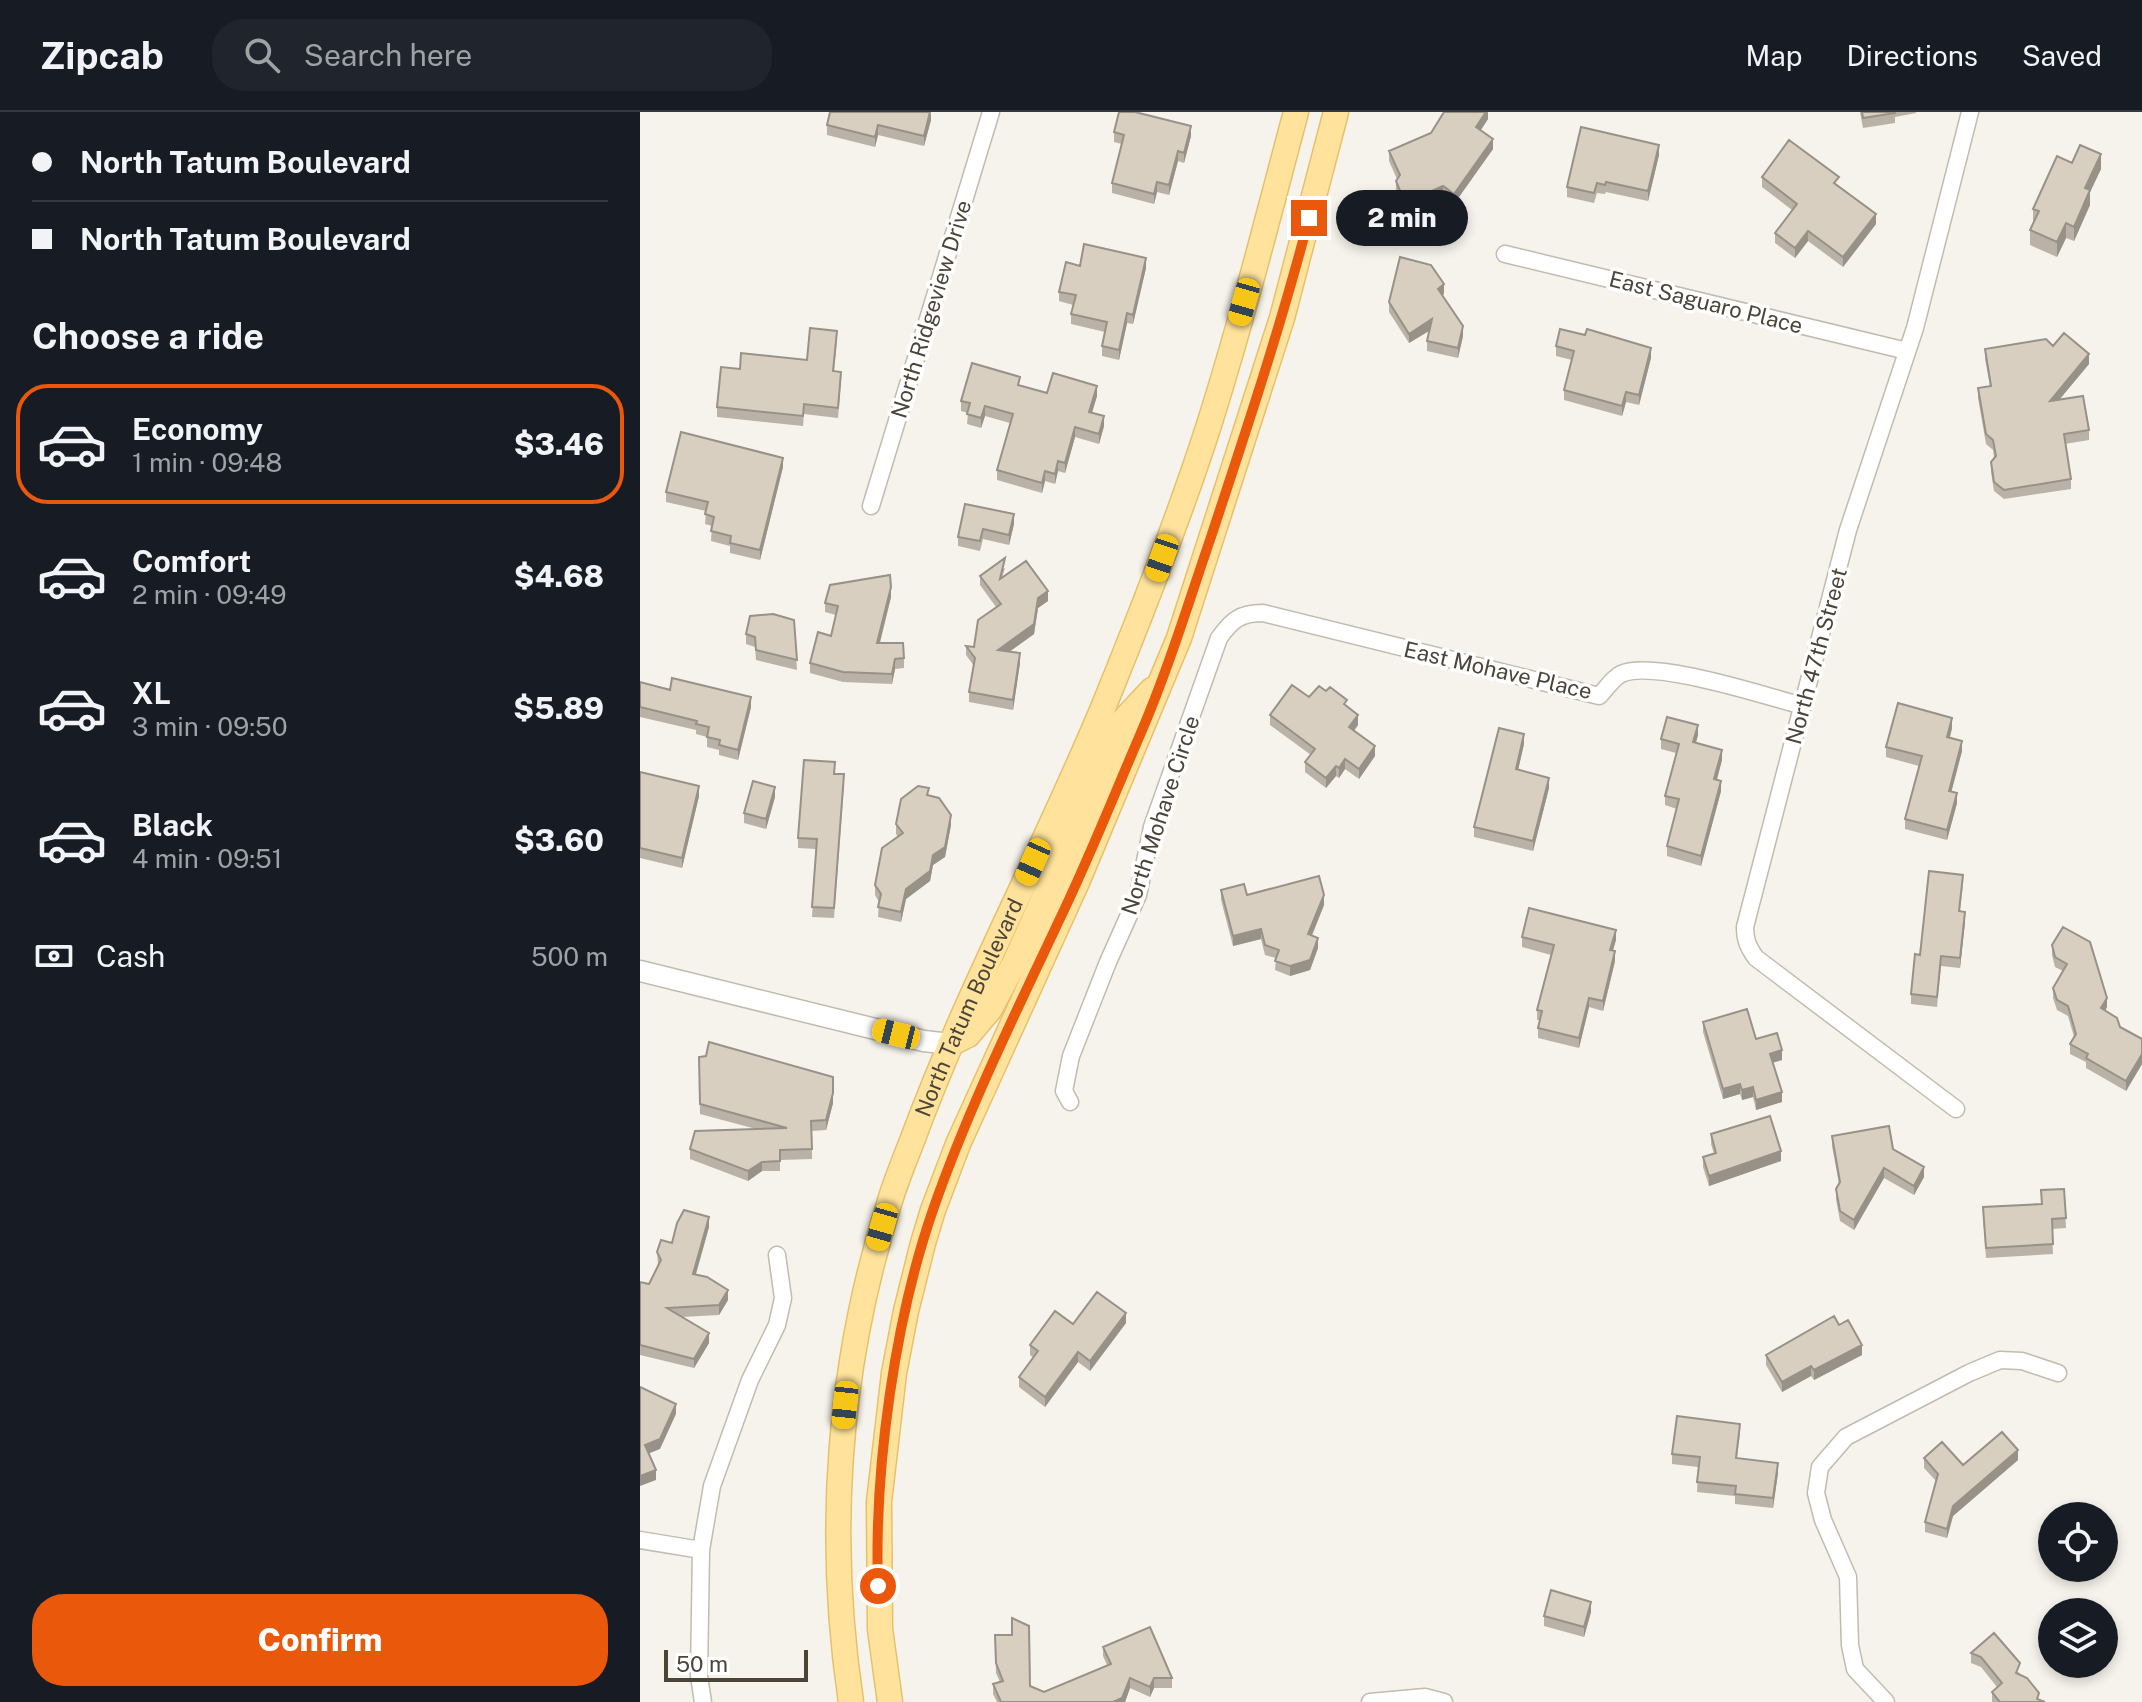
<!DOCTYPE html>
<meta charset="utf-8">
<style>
body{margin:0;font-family:"Public Sans",sans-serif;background:#20242c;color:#f1f3f6;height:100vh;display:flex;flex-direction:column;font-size:30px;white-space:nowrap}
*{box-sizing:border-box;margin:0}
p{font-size:26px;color:#9ea1a6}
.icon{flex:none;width:44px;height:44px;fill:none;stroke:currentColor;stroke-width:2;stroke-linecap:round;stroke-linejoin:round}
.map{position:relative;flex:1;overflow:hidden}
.drawer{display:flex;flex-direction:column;background:#171b24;width:640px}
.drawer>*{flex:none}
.guide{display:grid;align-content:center;height:176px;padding:0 32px;background:#171b24}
.fabs{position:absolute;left:1398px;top:1390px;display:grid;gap:16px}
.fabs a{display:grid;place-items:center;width:80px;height:80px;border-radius:50%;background:#171b24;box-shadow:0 4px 12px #0003;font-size:40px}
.scale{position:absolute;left:24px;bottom:20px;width:144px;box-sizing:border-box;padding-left:8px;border:4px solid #4b4439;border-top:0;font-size:22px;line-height:28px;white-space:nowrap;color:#4b4439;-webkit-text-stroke:6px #fff;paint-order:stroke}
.end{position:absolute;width:36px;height:36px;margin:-18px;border:10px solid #ea580c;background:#fff;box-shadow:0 0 0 4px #fff}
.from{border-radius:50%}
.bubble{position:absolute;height:56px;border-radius:28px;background:#171b24;box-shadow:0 4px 12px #0003;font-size:26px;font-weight:800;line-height:56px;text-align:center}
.car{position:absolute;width:24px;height:48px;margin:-24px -12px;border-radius:10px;box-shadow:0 0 6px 2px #0007;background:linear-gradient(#f5c518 24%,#345 0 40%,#f5c518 0 76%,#345 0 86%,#f5c518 0)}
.guide b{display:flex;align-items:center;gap:28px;height:76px;font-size:30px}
.guide b+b{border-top:2px solid #363941}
.guide i{width:20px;height:20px;background:#f1f3f6}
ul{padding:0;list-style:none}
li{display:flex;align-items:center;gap:24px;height:120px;margin:0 16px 12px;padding:0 16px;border:4px solid transparent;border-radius:32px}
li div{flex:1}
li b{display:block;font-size:30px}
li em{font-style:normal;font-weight:800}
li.on{border-color:#ea580c}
li>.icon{width:72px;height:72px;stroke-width:1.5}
h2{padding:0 32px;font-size:36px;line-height:96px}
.pay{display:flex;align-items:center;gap:20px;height:88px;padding:0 32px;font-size:30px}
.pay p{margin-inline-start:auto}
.button{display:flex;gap:16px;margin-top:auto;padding:16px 32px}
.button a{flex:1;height:92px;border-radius:32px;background:#ea580c;color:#fff;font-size:32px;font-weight:800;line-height:92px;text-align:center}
header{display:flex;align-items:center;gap:48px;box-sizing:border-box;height:112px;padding:0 40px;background:#171b24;border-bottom:2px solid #363941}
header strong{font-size:38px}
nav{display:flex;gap:44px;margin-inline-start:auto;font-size:28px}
.search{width:560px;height:72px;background:#20242c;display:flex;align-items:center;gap:20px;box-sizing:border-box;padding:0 28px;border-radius:32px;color:#9ea1a6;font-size:30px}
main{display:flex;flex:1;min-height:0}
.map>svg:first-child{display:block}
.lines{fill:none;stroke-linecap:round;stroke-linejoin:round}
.minor-casing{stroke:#c2bbae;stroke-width:19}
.tertiary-casing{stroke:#c2bbae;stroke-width:23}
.primary-casing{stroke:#e6c16a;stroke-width:27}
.minor{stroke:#fff;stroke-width:16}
.tertiary{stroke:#fff;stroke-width:20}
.primary{stroke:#ffe39c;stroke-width:24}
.wall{fill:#bab2a6}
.shaded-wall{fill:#979187}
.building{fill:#d8cfc1;stroke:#979187;stroke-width:2}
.route{stroke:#ea580c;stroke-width:10}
.labels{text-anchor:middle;stroke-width:7;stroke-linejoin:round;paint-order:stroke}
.street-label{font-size:22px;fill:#4b4439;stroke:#fff}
</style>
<header>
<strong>Zipcab</strong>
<div class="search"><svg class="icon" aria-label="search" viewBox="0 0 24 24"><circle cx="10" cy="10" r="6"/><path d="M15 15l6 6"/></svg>Search here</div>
<nav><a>Map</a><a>Directions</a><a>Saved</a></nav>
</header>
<main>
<section class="drawer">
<div class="guide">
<b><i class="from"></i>North Tatum Boulevard</b>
<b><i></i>North Tatum Boulevard</b>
</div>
<h2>Choose a ride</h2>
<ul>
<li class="on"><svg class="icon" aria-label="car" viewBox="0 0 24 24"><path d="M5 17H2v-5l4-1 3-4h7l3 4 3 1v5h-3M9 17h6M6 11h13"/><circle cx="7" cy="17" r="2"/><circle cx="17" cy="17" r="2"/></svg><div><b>Economy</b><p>1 min · 09:48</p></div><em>$3.46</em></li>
<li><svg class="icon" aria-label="car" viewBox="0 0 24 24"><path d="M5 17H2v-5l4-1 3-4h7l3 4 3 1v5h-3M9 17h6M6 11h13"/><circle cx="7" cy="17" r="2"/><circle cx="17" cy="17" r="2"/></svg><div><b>Comfort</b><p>2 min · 09:49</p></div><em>$4.68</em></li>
<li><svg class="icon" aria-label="car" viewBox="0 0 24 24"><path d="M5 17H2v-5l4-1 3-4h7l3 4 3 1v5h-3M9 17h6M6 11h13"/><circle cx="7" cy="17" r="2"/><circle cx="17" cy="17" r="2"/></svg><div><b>XL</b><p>3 min · 09:50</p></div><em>$5.89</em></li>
<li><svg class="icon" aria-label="car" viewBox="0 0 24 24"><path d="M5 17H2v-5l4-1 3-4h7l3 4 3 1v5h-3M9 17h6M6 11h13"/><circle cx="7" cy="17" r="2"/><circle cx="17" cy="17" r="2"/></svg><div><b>Black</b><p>4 min · 09:51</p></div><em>$3.60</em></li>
</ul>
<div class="pay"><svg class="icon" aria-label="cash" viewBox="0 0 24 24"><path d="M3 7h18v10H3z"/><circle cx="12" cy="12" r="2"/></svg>Cash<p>500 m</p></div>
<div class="button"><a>Confirm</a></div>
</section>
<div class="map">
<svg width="1502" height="1590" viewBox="0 0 1502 1590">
<rect width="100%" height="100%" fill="#f6f3ec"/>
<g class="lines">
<defs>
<path id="minor" d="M865 142 1267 239
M231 394 351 0
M430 990 424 979 431 944 468 850 498 783 512 715 579 526C592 508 600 501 623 501L959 584C965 578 973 566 981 562 1014 547 1125 584 1163 594
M1316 997 1116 846C1108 835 1105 828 1105 815L1208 418 1275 216 1330 0
M0 1428 61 1438
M63 1590 59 1564 61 1438 72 1374 110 1268 137 1213 143 1186 137 1143
M730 1590 785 1585 804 1590
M1246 1590 1215 1557 1210 1533 1208 1465 1183 1408 1176 1381 1180 1355 1206 1325 1329 1261 1360 1248 1382 1249 1418 1261"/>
<path id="tertiary" d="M0 859 284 929 310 932"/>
<g id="primary">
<path d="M310 932 328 923 350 897 376 848 483 609 512 578"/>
<path id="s1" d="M211 1590C186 1423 198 1254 249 1092 256 1068 266 1045 275 1021 330 874 405 736 465 591 502 500 538 409 568 316 601 212 628 105 656 0"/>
<path d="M250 1590 240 1517 239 1390 254 1261 266 1199 283 1131 293 1098 318 1032 438 768 539 526 642 206 696 0"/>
</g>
</defs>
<use href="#minor" class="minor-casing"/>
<use href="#tertiary" class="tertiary-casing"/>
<use href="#primary" class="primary-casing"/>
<use href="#minor" class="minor"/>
<use href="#tertiary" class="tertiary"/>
<use href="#primary" class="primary"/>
</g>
<path class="wall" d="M848 0V7L841 18 853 37 814 92 803 84 765 100 756 79V69L757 67 749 49V39Z
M1220 0H1276V1L1255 5V11L1223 16Z
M291 8 284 34 238 23 235 35 187 23V13Z
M474 20 551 24 544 51 538 49 529 83 517 80 514 92 472 81V71L482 32 474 30Z
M1019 43 1008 89 966 80 965 82 957 81 954 91 927 85V75Z
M1432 51 1461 57 1450 80V93L1434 129 1426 126 1417 145 1390 133V118L1393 111V97Z
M1122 65 1199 74 1236 112 1203 155 1168 129 1155 146 1135 131V121L1152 98 1122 75Z
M440 154 506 156 493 212 487 211 479 248 462 244V234L465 220 431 212V202L433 193 419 189V180Z
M804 182 802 183 823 224 818 246 787 239V229L789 219 769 231 749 200V190Z
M197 229 194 259 201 270 198 306 164 302 163 314 77 305V295L100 257 167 248Z
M916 234 1011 246 999 293 986 290 982 304 924 288V278L932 248 916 244Z
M1413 234 1449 252 1419 287 1449 318V328L1425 332 1431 367V377L1364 387 1354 379 1351 360V350L1354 346 1353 338 1346 332 1338 286V276L1350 274 1345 247V237Z
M380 273 407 281 457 284 452 301 464 314 459 332 435 325 425 361 418 359 415 372 405 369 402 381 357 368V358L370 311 345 304 341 316 327 312 328 301 321 299V289Z
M143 355 120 448 90 441V434L71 429 72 414 65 412 66 399 26 390V380Z
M325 392 374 412 369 433 343 427 340 439 318 434V425Z
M365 456 362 466 408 489 398 496 394 522 369 540 380 551 373 598 329 590V580L334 554 326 543V534L334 535 356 495 340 473V464Z
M251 485 240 531 264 546V556L255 557 252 572 203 570 170 561V551L191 524 196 503 185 500V491Z
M154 508 157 558 116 548 115 535 106 532V522Z
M0 570 111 595 98 648 79 643V638L67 635V625L56 622V618L0 605Z
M669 585 707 594 718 613 714 619 735 644 719 667 705 657 699 666 696 664 686 676 665 660V650L671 643 630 613V603Z
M1312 616 1310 626 1322 639 1311 680 1317 691 1307 728 1265 717V707L1279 654 1246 645V635Z
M1058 623 1056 631 1082 648 1077 668 1081 679 1061 754 1027 744V734L1037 697 1025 693V684L1036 641 1021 637V627Z
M884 632 878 658 909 676 893 739 834 725V715Z
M0 660 59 684 42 756 0 746Z
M195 662 204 672 194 806 172 805 176 737 158 736V726Z
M289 683 311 713 305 745 293 753 290 769 266 787 261 810 238 805 239 790 235 783V773L258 725 256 722V712Z
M135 685 126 717 104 711V701Z
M1323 773 1320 799 1325 810 1320 856 1301 854 1297 895 1271 892V882L1280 843Z
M581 778 607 783 684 793 672 824 678 836 670 858 650 864 635 858 636 846 625 843 621 827 593 834 581 788Z
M882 825 976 828 973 838 975 849 963 899 949 895 939 936 898 926V916L900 908H897V898L911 843 882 835Z
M1412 833 1467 895 1465 899 1480 915 1502 927V952L1486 979 1446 956V950L1430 942V932L1434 925 1428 904 1417 898 1413 886V876L1423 859 1415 855 1412 843Z
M1063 910 1116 927 1142 948 1133 951 1142 990 1116 998 1113 985 1102 988 1100 982 1083 987 1063 920Z
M59 945 193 991 186 1018 172 1019V1047L140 1048V1059H122L108 1069 50 1047V1037L116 1017 60 1002Z
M1071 1022 1141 1049 1069 1074 1063 1055V1045L1074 1042 1071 1032Z
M1192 1024 1253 1037 1284 1065 1274 1083 1244 1066 1214 1118 1200 1109 1196 1087V1077L1199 1072 1192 1034Z
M1424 1077 1426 1116 1412 1117 1413 1142 1346 1146 1343 1105 1402 1092Z
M69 1115 56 1162 88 1188 79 1203 42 1205 69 1231 54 1256 0 1243V1170L9 1172 18 1153 17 1140 32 1131Z
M486 1211 450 1259 438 1250 405 1295 379 1275V1265L394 1246 390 1243V1233L433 1212Z
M1199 1213 1222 1243 1174 1268 1171 1264 1142 1280 1126 1253V1243Z
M1100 1321 1097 1346 1138 1361 1133 1396 1095 1392V1384L1057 1380 1058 1355 1032 1352V1342Z
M1284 1346 1323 1353 1378 1348 1313 1404 1307 1426 1285 1420V1410L1296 1369 1284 1356Z
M951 1500 944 1525 904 1514V1504Z
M355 1523 390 1574 404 1580 467 1553 463 1544V1535L532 1566V1576H514L510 1585 490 1576 485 1590H357L353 1582V1572L360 1570 356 1561Z
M1331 1541 1380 1561 1379 1563 1399 1588 1405 1590H1352V1580L1357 1575 1341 1555 1331 1551Z"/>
<path class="shaded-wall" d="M291 0V8L284 34V24Z
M846 0H848V7L836 25V15Z
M238 13V23L235 35V25Z
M551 14V24L544 51V41Z
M853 27V37L814 92V82Z
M1019 33V43L1008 89V79Z
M538 39V49L529 83V73Z
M1461 42V57L1450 80V93L1434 129V115L1445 76Z
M517 70V80L514 92V82Z
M803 74V84L765 100V91Z
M1236 102V112L1203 155V145Z
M1426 111V126L1417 145V130Z
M1168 119V129L1155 146V136Z
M506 146V156L493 212V203Z
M804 172V182L798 186V177Z
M487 201V211L479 248V238Z
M792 207V217L769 231V222Z
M823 214V224L818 246V236Z
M1011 236V246L999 293V283Z
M1449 242V252L1410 299V289Z
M457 274V284L449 310V300Z
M986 280V290L982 304V294Z
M345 294V304L341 316V306Z
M464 304V314L459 332V322Z
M435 315V325L425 361V351Z
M143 346V355L120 448V438Z
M418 349V359L415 372V362Z
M405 359V369L402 381V371Z
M374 402V412L369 433V423Z
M251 475V485L237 541V531Z
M408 479V489L398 496 394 522 358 548V538L398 486Z
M380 541V551L373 598V588Z
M255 547V557L252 572V562Z
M111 585V595L98 648V638Z
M718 603V613L709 625V615Z
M1312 606V616L1307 635V625Z
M1058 613V623L1053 640V630Z
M884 622V632L876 667V657Z
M1322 629V639L1309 689V679Z
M735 634V644L719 667V657Z
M1082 638V648L1074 677V667Z
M705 647V657L699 666V656Z
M696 654V664L686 676V666Z
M909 666V676L893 739V729Z
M1081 669V679L1061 754V744Z
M59 674V684L42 756V746Z
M135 675V685L126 717V707Z
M1317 681V691L1307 728V718Z
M311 703V713L305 745 293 753 290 769 266 787 261 810V800L266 777 293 743Z
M684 783V793L668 832V822Z
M1325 800V810L1320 856V846Z
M621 817V827L593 834V824Z
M976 818V828L970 848V838Z
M678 826V836L670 858 650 864V854Z
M975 839V849L963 899V889Z
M949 886V895L939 936V926Z
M1467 886V895L1461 906V896Z
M1142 938V948L1130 951V942Z
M1502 942V952L1486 979V969Z
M1100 972V982L1083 987V977Z
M1113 975V985L1102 988V978Z
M1142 980V990L1116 998V988Z
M193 981V991L186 1018V1008Z
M1141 1039V1049L1069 1074V1064Z
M122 1050V1059L108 1069V1059Z
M1284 1055V1065L1274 1083V1074Z
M1244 1056V1066L1214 1118V1108Z
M69 1105V1115L53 1172V1162Z
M88 1178V1188L79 1203V1193Z
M486 1201V1211L450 1259V1249Z
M69 1221V1231L54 1256V1247Z
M1222 1233V1243L1174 1268V1258Z
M438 1240V1250L405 1295V1285Z
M1171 1254V1264L1142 1280V1270Z
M36 1292V1302L20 1337 5 1343V1333Z
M1378 1338V1348L1313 1404 1307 1426V1417L1313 1394Z
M1138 1351V1361L1133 1396V1386Z
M16 1358V1368L0 1374V1364Z
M951 1490V1500L944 1525V1515Z
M490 1566V1576L485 1590H473Z
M514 1566V1576L510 1585V1575Z"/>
<path class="building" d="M190 0H290L284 24 238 13 235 25 187 13Z
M479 0H495L551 14 544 41 538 39 529 73 517 70 514 82 472 71 484 23 474 20Z
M804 0H846L836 15 853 27 814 82 803 74 765 91 756 69 760 63 749 39 791 21Z
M1222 0H1255V1L1223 6Z
M941 15 1019 33 1008 79 966 70 965 73 957 71 954 81 927 75Z
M1149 28 1199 65 1194 71 1236 102 1203 145 1168 119 1155 136 1135 121 1157 92 1122 65Z
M1440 33 1461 42 1445 76 1450 78 1434 115 1426 111 1417 130 1390 118 1399 99 1393 97 1417 44 1432 51Z
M444 132 506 146 493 203 487 201 479 238 462 234 467 210 431 202 436 183 419 180 426 150 440 154Z
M760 145 791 153 804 172 798 177 823 214 818 236 787 229 792 207 769 222 749 190Z
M170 216 197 219 193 259 201 260 198 296 164 292 163 304 77 295 81 255 100 257 101 241 167 248Z
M920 217 945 223 947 217 1011 236 999 283 986 280 982 294 924 278 934 239 916 234Z
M1424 221 1449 242 1410 289 1443 284 1449 318 1424 322 1431 367 1364 378 1354 370 1351 350 1356 344 1353 328 1346 322 1338 276 1351 274 1345 237 1406 227 1413 234Z
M332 251 380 265 378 273 407 281 413 261 457 274 449 300 464 304 459 322 435 315 425 351 418 349 415 362 405 359 402 371 357 358 373 302 345 294 341 306 327 302 330 291 321 289Z
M41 320 143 346 120 438 90 431 91 424 71 419 74 405 65 402 68 390 26 380Z
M325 392 374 402 369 423 343 417 340 429 318 425Z
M365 446 360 467 386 449 408 479 398 486 394 512 358 538 380 541 373 588 329 580 335 546 326 534 334 535 338 508 361 492 340 464Z
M250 463 251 475 237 531H263L264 546 255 547 252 562 203 560 170 551 178 520 191 524 198 494 185 491 190 473Z
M133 502 154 508 157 548 116 538 115 525 106 522 110 504Z
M32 566 111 585 98 638 79 633 80 628 67 625 69 615 56 612 57 609 0 595V570L30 578Z
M652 573 669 585 679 574 686 579 690 575 707 588 704 592 718 603 709 615 735 634 719 657 705 647 699 656 696 654 686 666 665 650 675 637 630 603Z
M1258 591 1312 606 1307 625 1322 629 1309 679 1317 681 1307 718 1265 707 1282 644 1246 635Z
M1027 605 1058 613 1053 630 1082 638 1074 667 1081 669 1061 744 1027 734 1039 687 1025 684 1039 632 1021 627Z
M859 616 884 622 876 657 909 666 893 729 834 715Z
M164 648 195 650 194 662H204L194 796 172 795 177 727 158 726Z
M0 660 59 674 42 746 0 736Z
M113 669 135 675 126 707 104 701Z
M278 674 289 676 287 683 299 686 311 703 305 735 293 743 290 759 266 777 261 800 238 795 241 782 235 773 242 736 263 721 256 712 261 687Z
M1289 759 1323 763 1319 799 1325 800 1320 846 1301 844 1297 885 1271 882 1275 842 1280 843Z
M679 764 684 783 668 822 678 826 670 848 650 854 635 849 639 838 625 833 621 817 593 824 581 778 604 772 607 783Z
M889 796 976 818 970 838 975 839 963 889 949 886 939 926 898 916 902 899 897 898 914 833 882 825Z
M1423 815 1450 830 1467 886 1461 896 1477 906 1480 915 1502 927V942L1486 969 1446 946 1448 942 1430 932 1436 922 1428 894 1417 888 1413 876 1427 852 1415 845 1412 833Z
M1107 897 1116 927 1137 921 1142 938 1130 942 1142 980 1116 988 1113 975 1102 978 1100 972 1083 977 1063 910Z
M69 930 193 965V981L186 1008 171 1009 172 1037 140 1038V1049L122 1050 108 1059 50 1037 55 1019 147 1016 60 992 59 945 66 944Z
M1130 1004 1141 1039 1069 1064 1063 1045 1076 1041 1071 1022Z
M1249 1014 1253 1037 1284 1055 1274 1074 1244 1056 1214 1108 1200 1099 1196 1077 1200 1070 1192 1024Z
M1424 1077 1426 1106 1412 1107 1413 1132 1346 1136 1343 1095 1402 1092 1401 1078Z
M44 1098 69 1105 53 1162 67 1165 88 1178 79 1193 27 1196 69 1221 54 1247 0 1233V1170L9 1172 21 1148 17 1140 21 1128 32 1131 37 1111Z
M457 1180 486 1201 450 1249 438 1240 405 1285 379 1265 398 1239 390 1233 415 1199 433 1212Z
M1194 1204 1199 1213 1208 1208 1222 1233 1174 1258 1171 1254 1142 1270 1126 1243Z
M0 1275 36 1292 20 1327 5 1333 16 1358 0 1364Z
M1037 1304 1100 1312 1096 1346 1138 1351 1133 1386 1095 1382 1096 1374 1057 1370 1060 1345 1032 1342Z
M1362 1320 1378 1338 1313 1394 1307 1417 1285 1410 1298 1362 1284 1346 1302 1330 1323 1353Z
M911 1478 951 1490 944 1515 904 1504Z
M372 1506 389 1514 390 1574 404 1580 471 1552 463 1535 510 1515 532 1566H514L510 1575 490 1566 482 1586 473 1590H361L353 1572 363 1569 356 1551 355 1523H372Z
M1354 1521 1380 1551 1376 1561 1387 1566 1399 1581 1397 1587 1405 1590H1360L1352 1580 1362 1571 1341 1545 1331 1541Z"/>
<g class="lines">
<path class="route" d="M238 1474C234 1356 255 1206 294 1095 330 992 379 894 425 796 452 739 475 681 500 623 528 558 548 492 571 425 606 319 641 214 669 106"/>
</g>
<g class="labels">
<g class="street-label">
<text transform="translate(1066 190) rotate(14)" y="8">East Saguaro Place</text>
<text transform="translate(291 197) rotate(-73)" y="8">North Ridgeview Drive</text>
<text transform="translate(1176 544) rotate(-75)" y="8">North 47th Street</text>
<text transform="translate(858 558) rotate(13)" y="8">East Mohave Place</text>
<text transform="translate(520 703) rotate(-72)" y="8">North Mohave Circle</text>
<text dy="8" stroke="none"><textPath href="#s1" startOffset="716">North Tatum Boulevard</textPath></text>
</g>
</g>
</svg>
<div class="fabs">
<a><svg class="icon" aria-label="locate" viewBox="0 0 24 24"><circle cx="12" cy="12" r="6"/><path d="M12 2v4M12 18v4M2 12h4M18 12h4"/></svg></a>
<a><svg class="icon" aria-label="layers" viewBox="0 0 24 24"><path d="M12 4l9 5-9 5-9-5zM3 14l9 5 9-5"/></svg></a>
</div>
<div class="scale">50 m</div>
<i class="end from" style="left:238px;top:1474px"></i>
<i class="end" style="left:669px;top:106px"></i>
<div class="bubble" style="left:696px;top:78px;width:132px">2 min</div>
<i class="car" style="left:604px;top:190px;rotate:196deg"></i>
<i class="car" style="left:522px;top:446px;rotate:199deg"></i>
<i class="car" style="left:393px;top:750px;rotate:204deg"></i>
<i class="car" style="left:256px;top:922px;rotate:284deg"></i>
<i class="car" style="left:242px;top:1115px;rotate:196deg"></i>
<i class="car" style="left:205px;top:1293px;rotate:186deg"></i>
</div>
</main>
